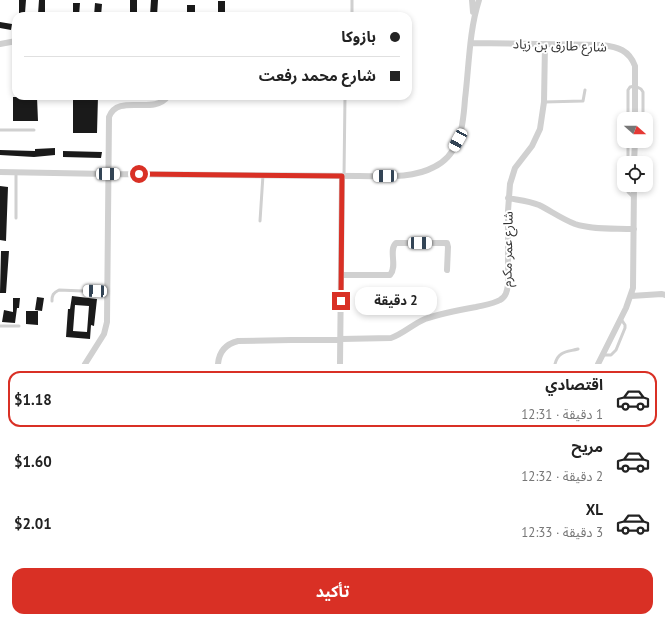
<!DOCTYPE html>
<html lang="ar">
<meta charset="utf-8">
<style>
body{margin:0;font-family:"PT Sans","Noto Sans Arabic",sans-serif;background:#f2f2f2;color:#222;direction:rtl;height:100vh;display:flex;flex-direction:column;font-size:15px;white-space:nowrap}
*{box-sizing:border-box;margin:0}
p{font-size:13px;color:#767676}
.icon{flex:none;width:22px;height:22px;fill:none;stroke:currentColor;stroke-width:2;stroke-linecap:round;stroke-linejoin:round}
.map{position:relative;height:364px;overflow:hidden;direction:ltr}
.sheet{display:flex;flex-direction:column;background:#fff;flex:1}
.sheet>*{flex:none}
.banner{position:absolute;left:12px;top:12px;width:400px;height:88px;border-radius:12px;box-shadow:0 2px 6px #0003;direction:rtl;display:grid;align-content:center;height:88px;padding:0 12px;background:#fff}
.needle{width:26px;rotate:111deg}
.buttons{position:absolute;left:617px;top:112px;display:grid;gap:8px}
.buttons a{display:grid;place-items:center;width:36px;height:36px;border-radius:8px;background:#fff;box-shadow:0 2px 6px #0003;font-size:20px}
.end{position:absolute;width:18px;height:18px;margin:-9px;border:5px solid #d93025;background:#fff;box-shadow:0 0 0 2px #fff}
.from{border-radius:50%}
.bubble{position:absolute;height:28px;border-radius:12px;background:#fff;box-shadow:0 2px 6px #0003;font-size:13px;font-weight:700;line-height:28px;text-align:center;direction:rtl}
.car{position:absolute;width:12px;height:24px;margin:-12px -6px;border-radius:5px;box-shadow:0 0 3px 1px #0007;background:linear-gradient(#fff 24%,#345 0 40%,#fff 0 76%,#345 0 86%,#fff 0)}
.banner b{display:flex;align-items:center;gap:14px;height:38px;font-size:15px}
.banner b+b{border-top:1px solid #e0e0e0}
.banner i{width:10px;height:10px;background:#222}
ul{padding:7px 0 0;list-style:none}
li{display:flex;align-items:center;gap:12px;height:56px;margin:0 8px 6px;padding:0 4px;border:2px solid transparent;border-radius:12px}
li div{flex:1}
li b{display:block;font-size:15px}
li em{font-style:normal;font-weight:700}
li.current{border-color:#d93025}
li>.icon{width:36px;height:36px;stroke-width:1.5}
.cta{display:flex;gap:8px;margin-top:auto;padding:8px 12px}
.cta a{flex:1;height:46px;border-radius:12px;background:#d93025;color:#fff;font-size:16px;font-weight:700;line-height:46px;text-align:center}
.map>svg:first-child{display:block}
.building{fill:#1a1a1a;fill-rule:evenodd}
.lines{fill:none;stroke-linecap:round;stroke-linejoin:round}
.lane{stroke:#d0d0d0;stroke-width:3}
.street{stroke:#d0d0d0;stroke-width:6}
.route{stroke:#d93025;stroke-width:5}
.labels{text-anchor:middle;stroke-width:4;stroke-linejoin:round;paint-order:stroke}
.street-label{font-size:13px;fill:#333;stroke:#fff}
</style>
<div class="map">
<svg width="665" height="364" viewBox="0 0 665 364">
<rect width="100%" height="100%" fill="#fff"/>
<path class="building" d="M19 0H26L25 13H19Z
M39 0H45V14H38Z
M130 0H137V14L130 13Z
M151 0H158L157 16 150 15Z
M218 1H225V16H218Z
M73 3H80L79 16H73Z
M95 3 102 4 101 16H94Z
M187 5H195V16H187Z
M0 22 12 24 11 30 0 28Z
M73 96H98L97 133H73Z
M13 97H37L38 121H13Z
M55 148V155L34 157 0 155V150L35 151V149Z
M63 151 102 152 101 158 63 157Z
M0 186 8 187 6 241 0 240Z
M1 251H9L6 293H0Z
M72 296 97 299 94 326 91 325 90 339 66 337 68 309H70ZM75 305 89 306 87 332 73 331Z
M37 297 44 298 42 311 35 310Z
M13 298H20L19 308H17L15 323 2 322 4 310 13 312Z
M26 311H38V325L26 324Z"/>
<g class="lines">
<path class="lane" d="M352 0V16
M544 102 583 101 585 90
M628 119V90L630 87 635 86 641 89 643 92V116L642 119
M0 130H34
M628 141V163
M344 176 345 96
M628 185V192L633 197
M16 218V172
M260 221 263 175
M52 301C52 295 53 293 59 290L107 292
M0 326H19
M602 355H611L616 350 625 328V325L621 319
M555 364C558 351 567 352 578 349"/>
<path class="street" d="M472 0 473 12
M471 43 602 45C618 47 629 50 635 66V119
M0 44 16 41
M634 163 635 141
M0 172 108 174 359 176C383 176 412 179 434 167 445 162 453 152 458 141 463 128 464 113 465 99 469 67 469 31 479 0
M508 198C518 200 529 201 539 205 551 211 562 219 575 224 593 230 615 228 634 229
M341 275H390C398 266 388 250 396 243H447L448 247 447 270
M631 296 662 294 665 295
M85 364 104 334 107 322 109 117C118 93 154 116 168 96
M218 364C219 352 226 344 238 341L391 338C403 334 413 324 425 319 442 313 459 310 476 307 484 305 493 304 500 300 506 297 507 291 508 285V211L510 184 515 168 532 146 540 129 544 102 545 44
M340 364 342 176
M598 364 626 308 633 288 634 185"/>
</g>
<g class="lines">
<path class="route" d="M139 174 342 176 341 301"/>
</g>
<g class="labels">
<g class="street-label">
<text transform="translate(560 45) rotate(2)" y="5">شارع طارق بن زياد</text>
<text transform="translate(507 249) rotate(-89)" y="5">شارع عمر مكرم</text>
</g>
</g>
</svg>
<div class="buttons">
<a><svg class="needle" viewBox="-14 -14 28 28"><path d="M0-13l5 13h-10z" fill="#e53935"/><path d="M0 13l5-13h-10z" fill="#767676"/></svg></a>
<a><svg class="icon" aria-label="locate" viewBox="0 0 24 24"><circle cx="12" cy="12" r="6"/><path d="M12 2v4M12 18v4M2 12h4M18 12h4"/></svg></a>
</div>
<i class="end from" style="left:139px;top:174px"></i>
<i class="end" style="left:341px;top:301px"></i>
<div class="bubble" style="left:355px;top:287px;width:82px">2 دقيقة</div>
<i class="car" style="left:458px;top:140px;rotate:209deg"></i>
<i class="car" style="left:108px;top:174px;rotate:90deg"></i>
<i class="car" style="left:385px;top:176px;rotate:269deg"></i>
<i class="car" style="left:420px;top:243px;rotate:90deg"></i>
<i class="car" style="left:95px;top:291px;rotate:272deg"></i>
<div class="banner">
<b><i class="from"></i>بازوكا</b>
<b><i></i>شارع محمد رفعت</b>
</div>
</div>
<section class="sheet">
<ul>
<li class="current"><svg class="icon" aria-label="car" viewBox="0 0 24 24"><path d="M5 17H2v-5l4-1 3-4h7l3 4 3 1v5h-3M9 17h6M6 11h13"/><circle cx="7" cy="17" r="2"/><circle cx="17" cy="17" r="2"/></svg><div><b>اقتصادي</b><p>1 دقيقة · 12:31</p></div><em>$1.18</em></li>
<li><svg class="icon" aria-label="car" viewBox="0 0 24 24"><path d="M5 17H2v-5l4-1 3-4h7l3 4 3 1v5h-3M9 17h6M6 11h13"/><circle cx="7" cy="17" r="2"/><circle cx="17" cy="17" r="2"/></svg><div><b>مريح</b><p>2 دقيقة · 12:32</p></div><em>$1.60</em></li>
<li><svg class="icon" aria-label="car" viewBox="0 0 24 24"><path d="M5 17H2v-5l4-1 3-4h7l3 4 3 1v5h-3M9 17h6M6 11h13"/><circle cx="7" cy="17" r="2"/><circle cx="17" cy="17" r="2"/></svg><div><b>XL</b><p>3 دقيقة · 12:33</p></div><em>$2.01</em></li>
</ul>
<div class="cta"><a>تأكيد</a></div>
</section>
